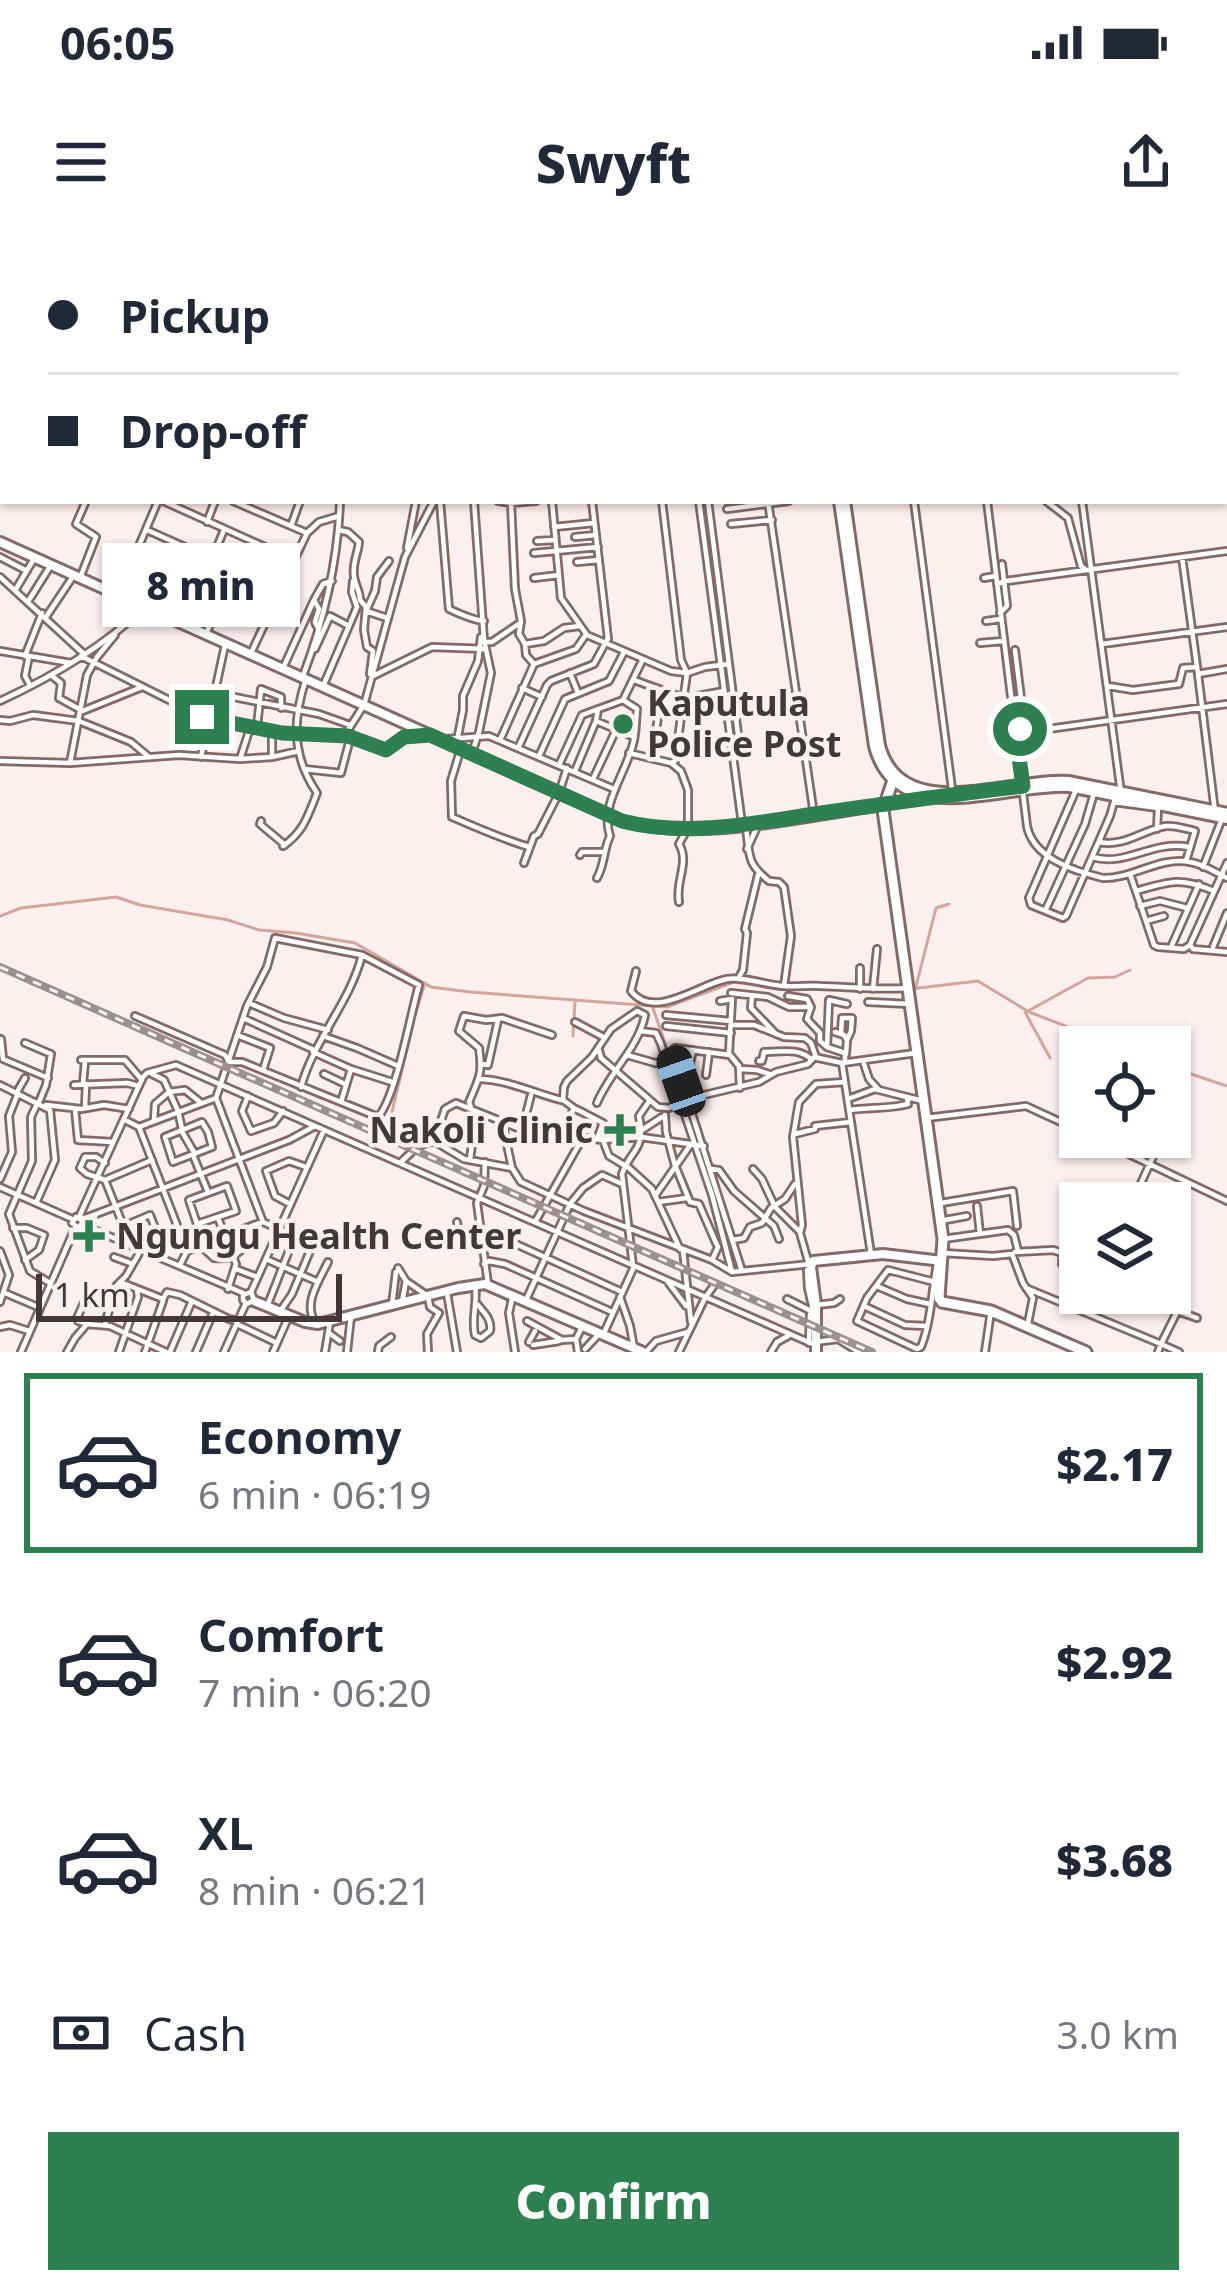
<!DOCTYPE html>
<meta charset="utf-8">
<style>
body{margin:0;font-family:"Noto Sans",sans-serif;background:#f6f6f7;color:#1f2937;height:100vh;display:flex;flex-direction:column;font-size:45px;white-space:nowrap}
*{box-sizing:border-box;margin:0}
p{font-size:39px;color:#747a83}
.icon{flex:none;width:66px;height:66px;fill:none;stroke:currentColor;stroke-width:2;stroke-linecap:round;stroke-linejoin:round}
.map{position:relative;height:1112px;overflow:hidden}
.side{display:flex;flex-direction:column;background:#fff;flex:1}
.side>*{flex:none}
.top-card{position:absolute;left:0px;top:0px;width:1227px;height:264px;box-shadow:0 3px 9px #0004;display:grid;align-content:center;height:264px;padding:0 48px;background:#fff}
.tools{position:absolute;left:1059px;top:786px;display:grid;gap:24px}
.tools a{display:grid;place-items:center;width:132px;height:132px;border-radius:0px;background:#fff;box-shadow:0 3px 9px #0004;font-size:60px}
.scale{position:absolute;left:36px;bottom:30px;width:306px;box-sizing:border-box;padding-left:12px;border:6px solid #433836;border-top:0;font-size:33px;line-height:42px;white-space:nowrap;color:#433836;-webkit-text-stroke:9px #fcf0ee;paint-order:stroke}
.end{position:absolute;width:54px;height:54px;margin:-27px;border:15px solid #2e8051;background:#fff;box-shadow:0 0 0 6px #fff}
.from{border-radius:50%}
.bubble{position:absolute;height:84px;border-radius:0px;background:#fff;box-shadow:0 3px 9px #0004;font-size:39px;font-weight:800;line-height:84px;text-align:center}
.car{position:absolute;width:36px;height:72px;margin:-36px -18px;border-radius:15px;box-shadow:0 0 9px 3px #0007;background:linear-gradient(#222 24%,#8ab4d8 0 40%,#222 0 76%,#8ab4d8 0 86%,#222 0)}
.top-card b{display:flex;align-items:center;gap:42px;height:114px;font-size:45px}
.top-card b+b{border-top:3px solid #e0e1e3}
.top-card i{width:30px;height:30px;background:#1f2937}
ul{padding:21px 0 0;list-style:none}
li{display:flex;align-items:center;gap:36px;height:180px;margin:0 24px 18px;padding:0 24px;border:6px solid transparent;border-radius:0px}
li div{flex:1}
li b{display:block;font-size:45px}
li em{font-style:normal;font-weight:800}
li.on{border-color:#2e8051}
li>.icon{width:108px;height:108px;stroke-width:1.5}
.pay{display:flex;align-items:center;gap:30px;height:132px;padding:0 48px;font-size:45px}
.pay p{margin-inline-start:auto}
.cta{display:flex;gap:24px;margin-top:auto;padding:24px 48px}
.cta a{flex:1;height:138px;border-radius:0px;background:#2e8051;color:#fff;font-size:48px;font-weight:800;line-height:138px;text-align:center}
.status{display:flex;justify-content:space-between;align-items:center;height:84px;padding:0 60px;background:#fff;direction:ltr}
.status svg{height:33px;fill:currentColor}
header{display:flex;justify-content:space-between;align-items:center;height:156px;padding:0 48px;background:#fff;font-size:54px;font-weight:800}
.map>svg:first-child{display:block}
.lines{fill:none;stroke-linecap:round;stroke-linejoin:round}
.stream{stroke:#d3a59b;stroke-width:3}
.minor-casing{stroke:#836a65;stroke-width:10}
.tertiary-casing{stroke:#836a65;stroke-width:14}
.secondary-casing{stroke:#836a65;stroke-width:15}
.trunk-casing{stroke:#836a65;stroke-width:20}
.minor{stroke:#fff;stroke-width:4.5}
.tertiary{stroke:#fff;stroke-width:8}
.secondary{stroke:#fff;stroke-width:9}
.trunk{stroke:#fff;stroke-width:14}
.rail-casing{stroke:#9b908e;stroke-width:8}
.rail{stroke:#fcf0ee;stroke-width:3;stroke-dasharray:9;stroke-linecap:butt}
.route{stroke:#2e8051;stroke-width:15}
.poi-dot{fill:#2e8051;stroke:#fcf0ee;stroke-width:4.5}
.labels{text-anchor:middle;stroke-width:9;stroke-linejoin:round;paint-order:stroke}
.poi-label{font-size:36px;font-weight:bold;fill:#433836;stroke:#fcf0ee;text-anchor:start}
</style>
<div class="status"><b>06:05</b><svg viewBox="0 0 49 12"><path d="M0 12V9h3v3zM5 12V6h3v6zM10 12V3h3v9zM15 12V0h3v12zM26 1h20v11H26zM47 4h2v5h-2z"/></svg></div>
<header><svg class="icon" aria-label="menu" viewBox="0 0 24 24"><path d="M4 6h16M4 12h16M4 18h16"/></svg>Swyft<svg class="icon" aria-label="share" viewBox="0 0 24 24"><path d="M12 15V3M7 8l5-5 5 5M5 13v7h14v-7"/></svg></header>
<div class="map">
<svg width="1227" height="1112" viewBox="0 0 1227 1112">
<rect width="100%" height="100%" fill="#fcf0ee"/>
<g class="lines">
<path class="stream" d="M0 676 21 668 116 657 140 665 228 680 259 690 296 693 355 703 431 747 470 752 667 767 734 742 772 748 904 751
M910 749 978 741 1029 772 1120 807
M915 750 936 668 949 664
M653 768 706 924
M1028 771 1088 738 1115 737 1130 730
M1025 772 1050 818
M573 796 575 762
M1170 827 1227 846
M387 893 415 775 425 743
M730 1002 737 1027"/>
<defs>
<path id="minor" d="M29 0 39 3
M181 0 187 3
M215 0 221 3
M349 0H354
M382 0 386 3
M400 0V3
M506 0 509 3
M681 0 682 3
M812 0 823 3
M1064 0V3
M1100 0V3
M1133 0 1134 3
M1168 0 1169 3
M1203 0V3
M96 3 98 0
M144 3 148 0
M305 3 306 0
M429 3V0
M493 3 495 0
M599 3 600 0
M651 3 655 0
M954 3 956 0
M0 4 3 6
M0 20 3 22
M1224 63 1227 62
M1224 98 1227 119
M1224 156 1227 155
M1224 234 1227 233
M163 261 294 320
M233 261 307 293
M440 261 449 369C460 374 472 380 484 381
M498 261 511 263 536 261
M552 261 561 358 587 395 671 431 687 433 705 427 729 424
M592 261 608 399
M662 261 681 420 687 433 675 521 671 523
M699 261 742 584
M708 261 738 494 736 517
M768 261 814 575
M914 261 952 549
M987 261 1027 586C1033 618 1074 631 1103 638 1132 639 1160 616 1190 622 1203 624 1215 632 1227 638
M1046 261 1068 278 1081 326 1086 330
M1082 261 1121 553
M511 263 515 349 521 381 519 394 525 404 526 415 534 424
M727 269 789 261
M207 282 215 261
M731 284 772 280
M291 286 300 261
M554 287 594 283
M147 290 279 349
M338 290 348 292 359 302C358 314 352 323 354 336 355 346 360 350 360 360L366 367 364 390 367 407 373 411 370 434
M575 297 596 295
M537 301 555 300
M407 308 416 261
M534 313 598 307
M0 317 27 331
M1182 317 1198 434
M577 322 599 320
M0 337 84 414
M80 338 96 297 76 284 86 261
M534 338 559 335
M984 338 996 336
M997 344 1006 341 1227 311
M16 349 35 317
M118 355 158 261
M29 360 51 325
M1000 373 1007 366 1002 324
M46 377 72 338
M387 378 366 371 375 351 377 337 389 321
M986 381 1001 379
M185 384 224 290
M349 386 357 367 352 352 353 341
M318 388 315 382 319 369 314 360 323 344 332 341
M206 394 235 328
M485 402H492L520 383
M980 403 1003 401
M525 404 544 401 564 388 580 386
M1102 404 1227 387
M315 409 330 376 349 386 324 444
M1015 410 1025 490
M0 411 71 423
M252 411 307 293 319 282 339 276
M25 416 42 373
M29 416 25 436 30 445
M81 416 203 477 251 485 272 492 347 496
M284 426 314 360
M570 433 578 453
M52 436 61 443 59 458 81 470
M373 436 432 407 486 409
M634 440 684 458
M1108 446 1133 450 1179 444 1183 428 1197 427
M522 448 542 457
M214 453 319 474 350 485
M698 456 724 451
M0 461C52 437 104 406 145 367
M712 462 725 460
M80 472 142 447
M0 480 10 481 33 475 79 481 131 502 149 517
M596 481 634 497
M257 487 261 449 281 457V468
M1003 490 1034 491 1227 464
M350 499 386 510 404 497 425 495
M446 499 489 496 614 549
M500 500 534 424 576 409 585 396
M457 501 463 470V456L478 421 481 397
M1001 502H1017
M519 506 547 445 551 441 594 424 608 398
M461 508 451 541 452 577C478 588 502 599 529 607
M472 513 479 492 491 433 484 400 474 261
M629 513 671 523 681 531 688 550V588L679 604C690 623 675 641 679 662
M539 516 565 459 609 441 624 412
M201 517 225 405
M272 517V493
M652 517 662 451
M240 519 251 485
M0 521 70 523 179 515 240 519 272 517 299 511
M70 523 87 435 97 417 115 395
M559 525 582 475 623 460 642 421
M304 529 341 533 350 499 348 490 364 465 405 317 434 261
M575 531 596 481 598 469
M593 539 616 490
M1076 550 1029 658 1031 665 1063 678 1066 676 1110 576 1116 555
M1114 562 1158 568 1157 589
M885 565 927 559
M1215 572 1198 434 1227 429
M261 581 260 584 285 605
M746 588C750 615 746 623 769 641L779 642 784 647 791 696 784 746
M1099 602C1125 607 1142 590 1166 586 1176 585 1186 589 1195 591L1186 621
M283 606C304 592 308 575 317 553 292 516 292 481 306 439L303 436C324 380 338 322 340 261
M747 609 757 587
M580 615 582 612H603
M1092 617C1128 627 1150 600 1189 607
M524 623 534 596 538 594 559 553 567 528
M1203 627 1223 576
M1130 634 1146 681 1164 676
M597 638C605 624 603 611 610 596 599 564 628 531 634 500 636 490 636 479 637 469L623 460
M1136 651C1170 641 1181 637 1214 651
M1140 666 1160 661 1187 668
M1046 669 1085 584 1094 553
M1146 681 1154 705 1158 707 1184 709 1190 705 1193 709 1227 712
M1172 705 1199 644
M1190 705 1227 623
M1213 707 1227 673
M636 731 631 751C654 781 699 744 727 739 743 736 766 745 783 746 796 747 809 745 821 746 850 747 878 750 907 748
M738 739 743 730 747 693 745 689 758 635
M860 749V728
M873 749 877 709
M731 753 768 757 789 767H811L807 779 820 793V801L827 807 845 813V823
M788 756 807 759 811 767
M752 757 751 768 776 794
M720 761 732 759 729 813
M868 762 910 764
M249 763 284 778 328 790
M666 775 731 781
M135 776 218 812 225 815 229 822H242L378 877C396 857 410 776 419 745L362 715
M243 778 314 810
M575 782 605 798
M731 785H754L784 797 805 798 811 803 816 817
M666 786 731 793
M640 791 656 793 661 804 712 955 732 1032
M835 792 844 795 847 800 846 814
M841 793 842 778H847
M237 795 270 808 263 830
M323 796 357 808 396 825
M1 799 3 819 48 838
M847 800 851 791 852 778H847
M25 803 51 814 46 845 39 862
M827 807 829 760 847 764
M599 810 601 818 658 867 669 868 680 862
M313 812 351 829 392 842
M627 815 655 823 667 821
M81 820H125L142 840
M759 821H762L764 812C781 812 799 807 812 820
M842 823 871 1014
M481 824 488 825 498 780
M864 824 869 839 879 850
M740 829 757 830 769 834
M152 834 164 840 178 871 182 889
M324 834 345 844
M706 835 709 812
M480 839C508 840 534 853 561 860
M681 841 688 832 693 810
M83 844 85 821
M0 845 50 870 55 920 36 963
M74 845 127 843 139 846
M740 848 739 826 730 815 675 808 672 811 742 1031 811 1024
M17 852 25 838
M248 856 242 871 251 891 274 883 283 871
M687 859 759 842 776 832 808 824 814 817 842 823 916 813
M848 859 875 849 923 861
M38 862 31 877 32 921 9 974 30 1031 50 1043
M341 862 351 829
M46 865 81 869 104 865 129 869
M85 868 86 844
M471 868 469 862C479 838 483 834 479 808L459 791 464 776 486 780 502 778 552 795
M75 869 78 900 113 902
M576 869 603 883 597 899
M850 870C867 867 891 869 908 864L907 858
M665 875 666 892 675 926
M926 878 1026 866 1080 891
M154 880 155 864 169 852 185 850 200 862
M127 881 139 887 216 858
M502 881 512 928 521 942 584 971 712 1020 732 1032 742 1031
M202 882 208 892 212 907 173 922 165 897Z
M139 887 187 1011
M181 890 195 914
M522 890 531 855
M642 890 662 877
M795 894 815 889V886L851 882
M562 896 574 868 563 860 564 847 567 841 592 817 611 789 637 771 645 775C639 807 609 833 597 863
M1093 897 1227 961
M603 900 609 916 629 928 652 949 680 1009
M434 901 445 869 456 863 525 891 603 900 641 897 704 906
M193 915 208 952
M470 920 473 895 481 873
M485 922 484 946 477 963 488 1044
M105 923 96 917H85L80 928 87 934 105 940 152 920
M400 923 418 906 434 901 464 919 512 928
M675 925 690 962 699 964 716 1003 718 1007 713 1018
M711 929 719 930 734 951 774 986 779 999
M753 929 762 939 775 967 800 992
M0 939 12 912 9 876 18 853
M105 940 123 985
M227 946 236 971 197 984 189 960Z
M0 947 72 979
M1096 951 1116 963
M655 956 691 904
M658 962 687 958
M941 963 1013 951 1017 986
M1132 963 1161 899
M290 964 275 956 266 931 289 921 306 927
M977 966 980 994
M76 977 83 981 79 988 72 983Z
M79 977 143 837 147 833 176 825 815 1105
M218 978 236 1024 228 1049
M83 979 289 900 315 886
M940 981 967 976
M263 982 216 858 247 766 267 727 275 698 362 715C350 763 314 799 301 847
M457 982 460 1008
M535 982 582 899
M83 985 243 1053
M13 988H27L44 995 39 1010 25 1020
M458 995 480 993 518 1005 622 1052
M116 999 124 986 150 975 159 998 154 1015
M943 999 1008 990 1014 995 1018 1011
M733 1000 744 998 750 987 762 983 771 968 785 959 795 944
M201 1006 214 1018C240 1021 245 1006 254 985
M683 1010 691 1082
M0 1011 9 1035 0 1062
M1015 1012 1053 1010 1080 1019
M943 1013 993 1016 1012 1014 1023 1043 1033 1058 1028 1083
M1063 1014 1062 1024 1080 1033
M114 1017 133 1024
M266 1019 318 1042
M808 1021 800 993 802 985 793 897 799 862 816 844 845 842
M937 1023C932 1051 931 1082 921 1107L917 1109 857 1081 867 1058 888 1030C905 1034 922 1039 939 1043
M484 1024 489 1021 505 1024 612 1072
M180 1025 187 1011 254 985 263 982 279 989
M633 1026 622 934C632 907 646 911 639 876L650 860
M398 1028 406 1041 428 1056 430 1067 439 1073 427 1094 428 1112
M236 1029 257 1037
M807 1030 808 1048 813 1070 810 1074 809 1103
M120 1042 163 1059 167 1052 180 1055 229 1079 238 1081
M668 1042 686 1066
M475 1044C478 1062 471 1078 475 1095L481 1098 490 1091C492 1079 484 1073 478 1065
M879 1047 907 1059 930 1064
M1026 1048 1161 1104 1178 1070 1170 1063 1155 1058
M251 1052 254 1060 247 1064 243 1060V1055L251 1052 324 890
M5 1053 38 1067
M447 1053 457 1112
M513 1054 509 1073 515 1112
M620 1057 630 1086 634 1108
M787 1059 811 1071
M526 1060 570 964 583 948 602 935 622 944
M402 1062 406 1041
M268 1064 290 1008
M392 1065 396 1032
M816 1065 834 1063 840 1059
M864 1066 905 1085 926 1086
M281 1070 292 1054 310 1011
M1177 1071 1197 1078
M527 1081 562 1100 576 1099
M315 1082C303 1063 319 1041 328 1022
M89 1084 78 1081 77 1078 87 1056 96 1051
M105 1084 116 1046 126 1036 141 1010
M239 1085 277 1103
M0 1087 10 1085 29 1091
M329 1093 340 1101
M603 1095 633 1029
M529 1102 535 1091
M815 1102 838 1099 859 1112
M533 1105 559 1101
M585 1109 600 1093
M21 1112 75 988
M67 1112 75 1098 87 1084 110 1086 166 1112
M119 1112 138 1057 137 1049
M145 1112 163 1061
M170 1112 192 1061
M196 1112 213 1073
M224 1112 246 1063
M273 1112 289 1076
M325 1112 330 1082
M347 1112 351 1076
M378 1112 379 1106 391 1097
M578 1112 576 1099 583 1085
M646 1112 656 1101 688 1092
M679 1112 705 1058 715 1044
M771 1112 777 1102 788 1096
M985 1112 991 1071
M1158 1112 1161 1104 1179 1112"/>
<path id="tertiary" d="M0 302 622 581C702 603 803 575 884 565
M254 1061 305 1082 318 1084 458 1048 485 1044 643 1112
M816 1112V1065L811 1027 813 1021 883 1014 942 1021"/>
<path id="secondary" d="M894 537 883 570 943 999 939 1058 942 1062 991 1071 1086 1112"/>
<path id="trunk" d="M804 0 805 3
M842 261 877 506C900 590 1008 540 1069 544L1227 576"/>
</defs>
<use href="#minor" class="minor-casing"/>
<use href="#tertiary" class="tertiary-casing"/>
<use href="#secondary" class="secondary-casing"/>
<use href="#trunk" class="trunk-casing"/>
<use href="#minor" class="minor"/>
<use href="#tertiary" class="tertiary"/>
<use href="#secondary" class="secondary"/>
<use href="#trunk" class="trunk"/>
<defs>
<path id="rail" d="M0 727 872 1112"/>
</defs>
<use href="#rail" class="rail-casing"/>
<use href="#rail" class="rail"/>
</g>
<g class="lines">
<path class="route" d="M202 477 282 493 348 496 386 510 404 497 430 495 622 581C684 597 751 584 814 574 884 564 953 554 1023 546L1015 489H1020"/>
</g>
<g class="poi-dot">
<circle cx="623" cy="484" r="12"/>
<path d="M614 872h12v12h12v12h-12v12h-12v-12h-12v-12h12z"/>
<path d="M83 978h12v12h12v12h-12v12h-12v-12h-12v-12h12z"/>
</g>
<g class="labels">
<g class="poi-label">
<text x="647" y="476">Kaputula<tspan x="647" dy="41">Police Post</tspan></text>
<text x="593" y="903" text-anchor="end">Nakoli Clinic</text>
<text x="116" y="1009">Ngungu Health Center</text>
</g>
</g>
</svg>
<div class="tools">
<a><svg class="icon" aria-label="locate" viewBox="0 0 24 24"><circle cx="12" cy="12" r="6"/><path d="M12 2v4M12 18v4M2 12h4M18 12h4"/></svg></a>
<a><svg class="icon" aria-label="layers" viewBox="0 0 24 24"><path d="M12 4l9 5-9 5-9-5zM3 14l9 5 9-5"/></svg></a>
</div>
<div class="scale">1 km</div>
<i class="end from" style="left:1020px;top:489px"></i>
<i class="end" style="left:202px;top:477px"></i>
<div class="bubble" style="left:102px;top:303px;width:198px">8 min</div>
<i class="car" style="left:681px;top:841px;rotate:341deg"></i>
<div class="top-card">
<b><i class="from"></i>Pickup</b>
<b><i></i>Drop-off</b>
</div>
</div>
<section class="side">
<ul>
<li class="on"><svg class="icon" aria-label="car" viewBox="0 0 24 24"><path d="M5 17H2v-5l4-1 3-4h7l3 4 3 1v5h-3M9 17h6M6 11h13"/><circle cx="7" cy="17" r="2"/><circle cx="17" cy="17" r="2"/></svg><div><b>Economy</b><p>6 min · 06:19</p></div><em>$2.17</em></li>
<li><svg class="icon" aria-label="car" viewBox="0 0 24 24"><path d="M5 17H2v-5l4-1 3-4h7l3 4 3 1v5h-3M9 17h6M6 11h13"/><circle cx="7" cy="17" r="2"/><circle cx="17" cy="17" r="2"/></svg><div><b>Comfort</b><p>7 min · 06:20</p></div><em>$2.92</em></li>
<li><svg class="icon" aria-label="car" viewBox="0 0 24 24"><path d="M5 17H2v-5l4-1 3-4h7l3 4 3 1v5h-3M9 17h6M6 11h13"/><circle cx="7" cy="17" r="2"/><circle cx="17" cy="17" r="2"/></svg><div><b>XL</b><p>8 min · 06:21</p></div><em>$3.68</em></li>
</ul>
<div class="pay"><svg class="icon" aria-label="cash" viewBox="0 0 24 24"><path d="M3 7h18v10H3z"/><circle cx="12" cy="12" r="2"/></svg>Cash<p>3.0 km</p></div>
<div class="cta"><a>Confirm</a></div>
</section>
